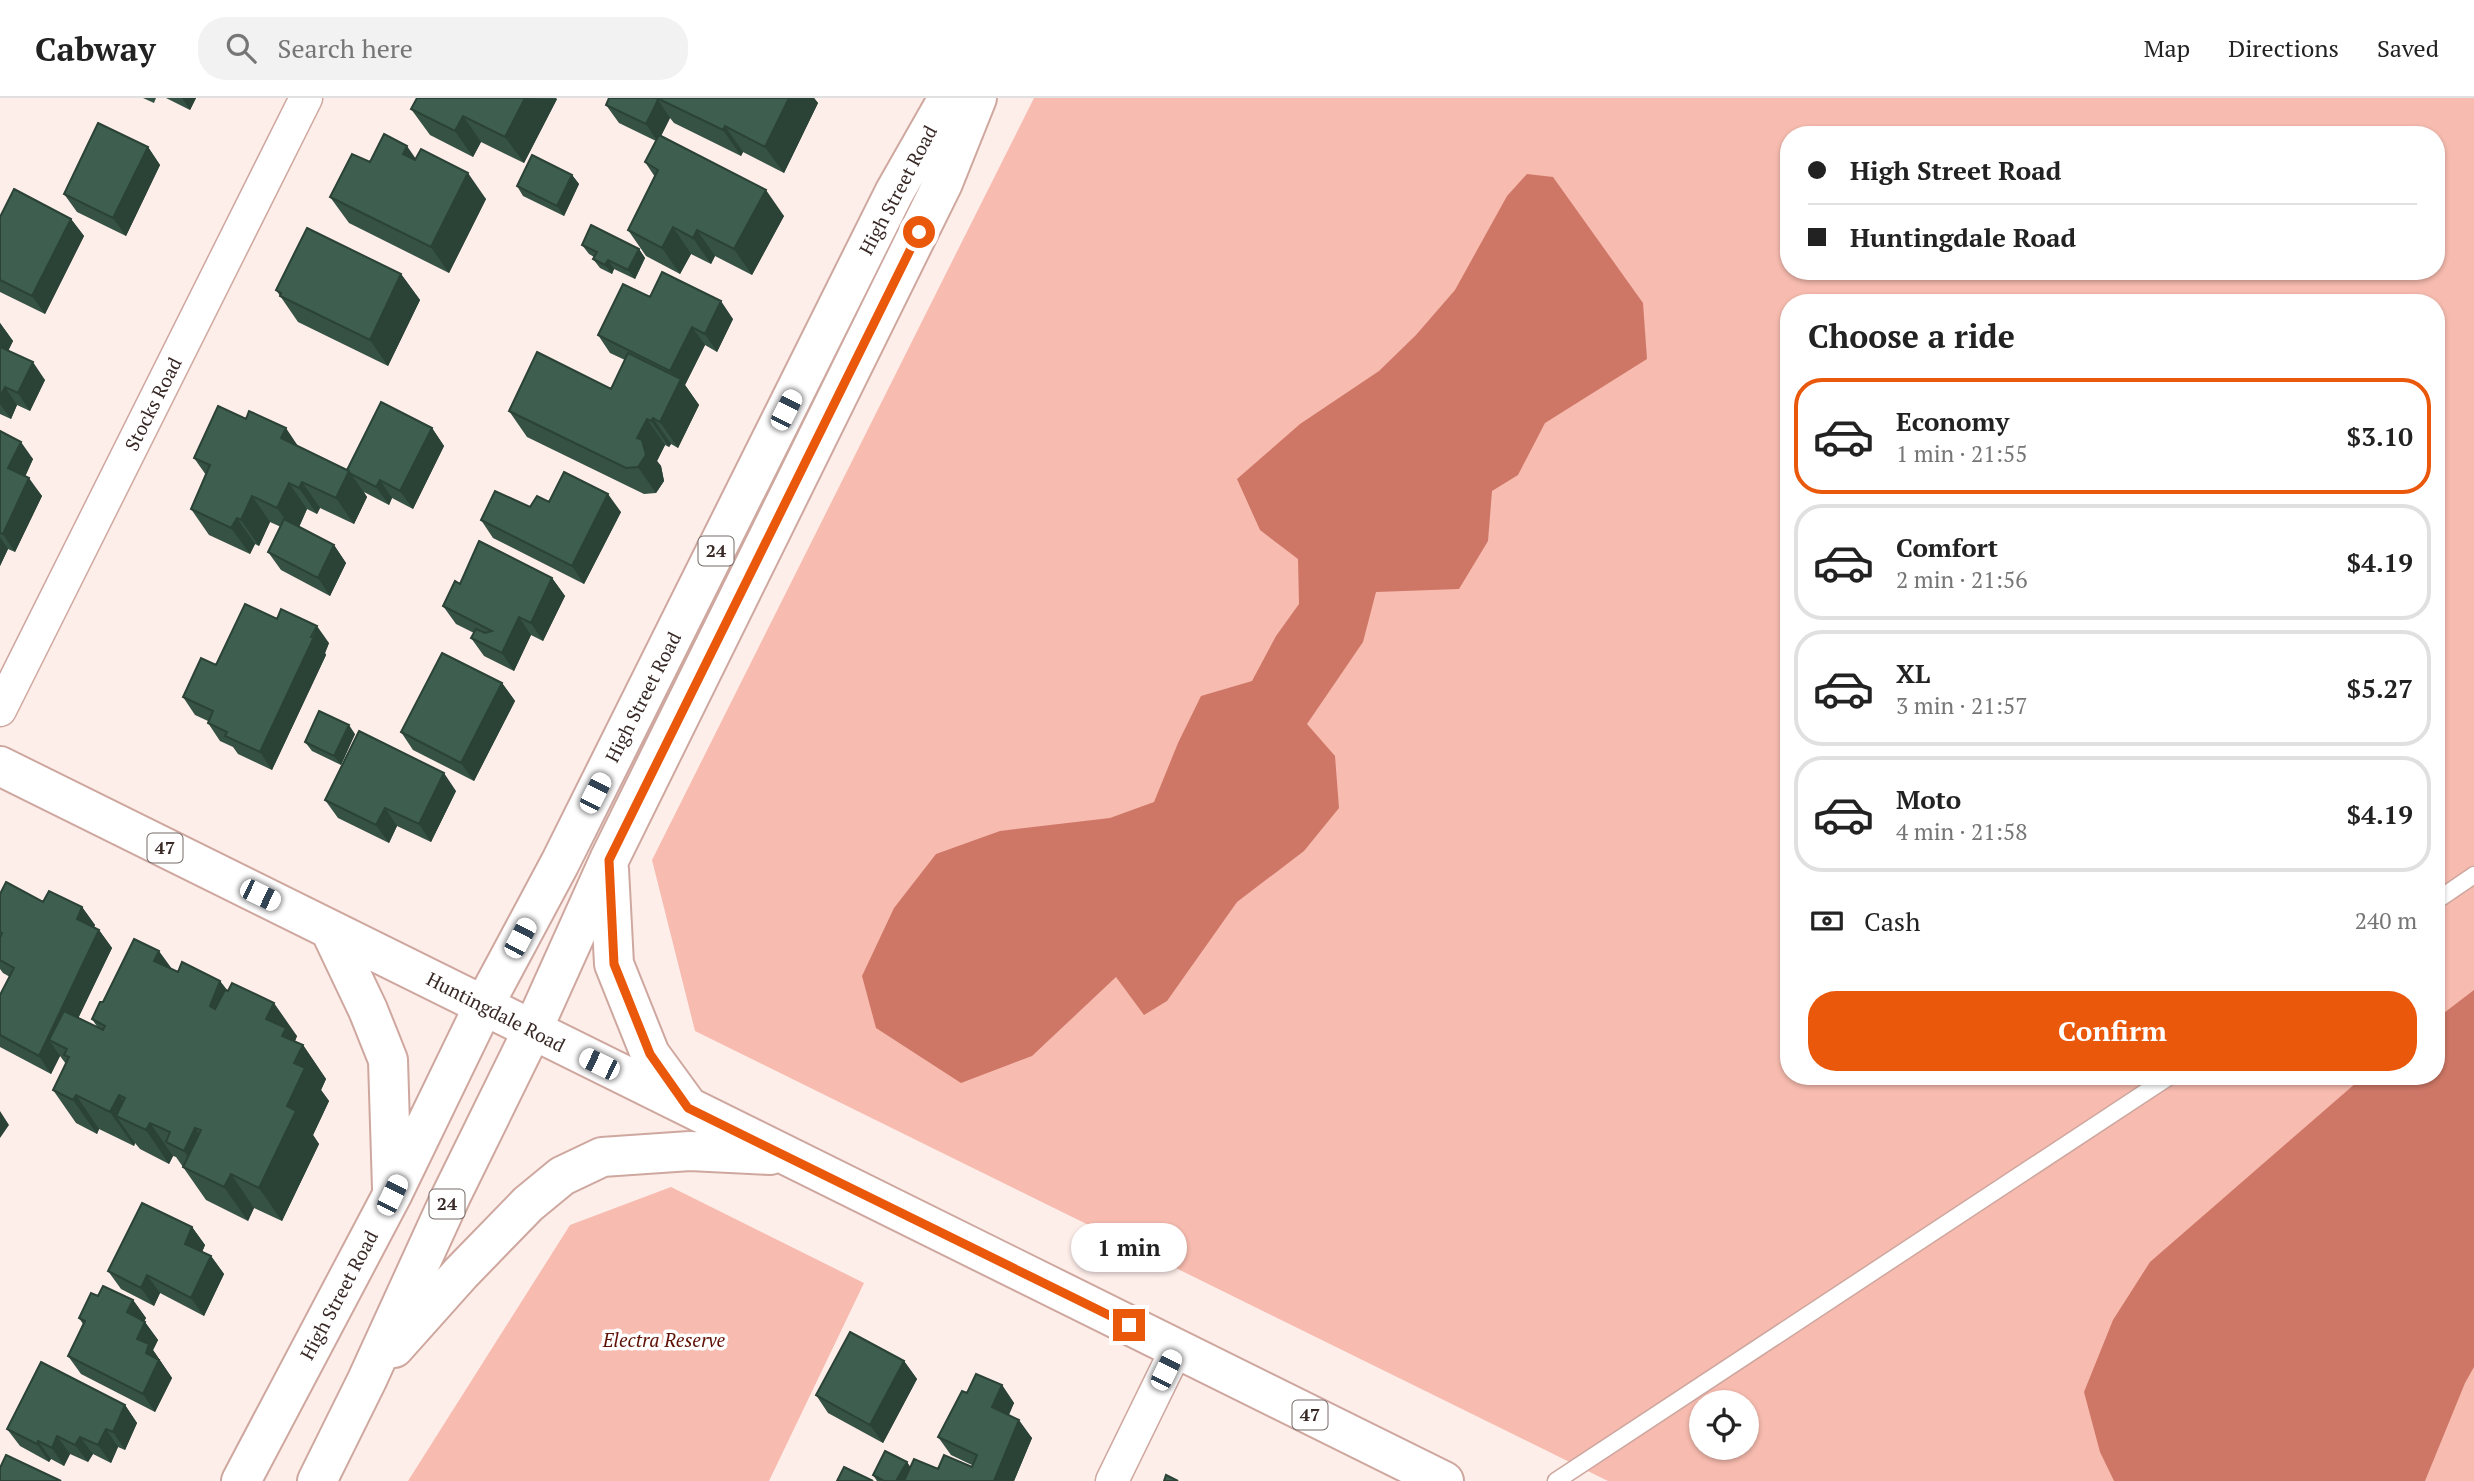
<!DOCTYPE html>
<meta charset="utf-8">
<style>
body{margin:0;font-family:"PT Serif",serif;background:#f2f2f2;color:#222;height:100vh;display:flex;flex-direction:column;font-size:26px;white-space:nowrap}
*{box-sizing:border-box;margin:0}
p{font-size:23px;color:#767676}
.icon{flex:none;width:38px;height:38px;fill:none;stroke:currentColor;stroke-width:2;stroke-linecap:round;stroke-linejoin:round}
.map{position:relative;flex:1;overflow:hidden}
.details{position:absolute;left:1780px;top:196px;width:665px;height:791px;display:flex;flex-direction:column;background:#fff;border-radius:28px;box-shadow:0 2px 5px #0004}
.details>*{flex:none}
.banner{position:absolute;left:1780px;top:28px;width:665px;height:154px;border-radius:28px;box-shadow:0 2px 5px #0004;display:grid;align-content:center;height:154px;padding:0 28px;background:#fff}
.fabs{position:absolute;left:1689px;top:1292px;display:grid;gap:14px}
.fabs a{display:grid;place-items:center;width:70px;height:70px;border-radius:50%;background:#fff;box-shadow:0 2px 5px #0004;font-size:35px}
.end{position:absolute;width:32px;height:32px;margin:-16px;border:9px solid #ea580c;background:#fff;box-shadow:0 0 0 4px #fff}
.from{border-radius:50%}
.bubble{position:absolute;height:49px;border-radius:24px;background:#fff;box-shadow:0 2px 5px #0004;font-size:23px;font-weight:700;line-height:49px;text-align:center}
.car{position:absolute;width:21px;height:42px;margin:-21px -10px;border-radius:9px;box-shadow:0 0 5px 2px #0007;background:linear-gradient(#fff 24%,#345 0 40%,#fff 0 76%,#345 0 86%,#fff 0)}
.banner b{display:flex;align-items:center;gap:24px;height:66px;font-size:26px}
.banner b+b{border-top:2px solid #e0e0e0}
.banner i{width:18px;height:18px;background:#222}
ul{padding:0;list-style:none}
li{display:flex;align-items:center;gap:21px;height:116px;margin:0 14px 10px;padding:0 14px;border:4px solid #e0e0e0;border-radius:28px}
li div{flex:1}
li b{display:block;font-size:26px}
li em{font-style:normal;font-weight:700}
li.active{border-color:#ea580c}
li>.icon{width:63px;height:63px;stroke-width:1.5}
h2{padding:0 28px;font-size:32px;line-height:84px}
.pay{display:flex;align-items:center;gap:18px;height:77px;padding:0 28px;font-size:26px}
.pay p{margin-inline-start:auto}
.cta{display:flex;gap:14px;margin-top:auto;padding:14px 28px}
.cta a{flex:1;height:80px;border-radius:28px;background:#ea580c;color:#fff;font-size:28px;font-weight:700;line-height:80px;text-align:center}
header{display:flex;align-items:center;gap:42px;box-sizing:border-box;height:98px;padding:0 35px;background:#fff;border-bottom:2px solid #e0e0e0}
header strong{font-size:33px}
nav{display:flex;gap:38px;margin-inline-start:auto;font-size:24px}
.search{width:490px;height:63px;background:#f2f2f2;display:flex;align-items:center;gap:18px;box-sizing:border-box;padding:0 24px;border-radius:28px;color:#767676;font-size:26px}
.map>svg:first-child{display:block}
.green{fill:#f7bbaf;fill-rule:evenodd}
.water{fill:#ce7766}
.lines{fill:none;stroke-linecap:round;stroke-linejoin:round}
.lane-casing{stroke:#cea79f;stroke-width:19}
.street-casing{stroke:#cea79f;stroke-width:35}
.primary-casing{stroke:#cea79f;stroke-width:42}
.lane{stroke:#fff;stroke-width:16}
.street{stroke:#fff;stroke-width:32}
.primary{stroke:#fff;stroke-width:38}
.wall{fill:#355244}
.shaded-wall{fill:#2b4237}
.building{fill:#3e5f4f;stroke:#2b4237;stroke-width:2}
.route{stroke:#ea580c;stroke-width:9}
.labels{text-anchor:middle;stroke-width:7;stroke-linejoin:round;paint-order:stroke}
.shield{fill:#fff;stroke:#746967;stroke-width:2}
.shield-label{font-size:18px;font-weight:bold;fill:#382926}
.street-label{font-size:19px;fill:#382926;stroke:#fff}
.park-label{font-size:19px;font-style:italic;fill:#601105;stroke:#fff}
</style>
<header>
<strong>Cabway</strong>
<div class="search"><svg class="icon" aria-label="search" viewBox="0 0 24 24"><circle cx="10" cy="10" r="6"/><path d="M15 15l6 6"/></svg>Search here</div>
<nav><a>Map</a><a>Directions</a><a>Saved</a></nav>
</header>
<div class="map">
<svg width="2474" height="1383" viewBox="0 0 2474 1383">
<rect width="100%" height="100%" fill="#feeeea"/>
<path class="green" d="M1034 0H2474V1383H1608L695 933 652 762ZM1788 37H2436V173H1788ZM1788 205H2436V978H1788ZM1701 1304H1746V1349H1701Z
M671 1089 864 1185 769 1383H408L570 1127Z"/>
<path class="water" d="M1527 76 1553 79 1643 205 1647 261 1545 325 1518 377 1492 393 1488 443 1459 491 1376 494 1363 544 1307 626 1335 658 1339 710 1304 753 1237 804 1167 903 1144 917 1116 879 1032 958 961 985 876 930 862 878 894 810 936 756 1000 733 1110 720 1154 704 1178 645 1201 598 1252 583 1276 538 1299 506 1298 461 1260 432 1237 381 1300 326 1379 273 1416 237 1455 192 1507 98Z
M2474 892V1269L2465 1285 2425 1383H2114L2100 1354 2084 1294 2113 1222 2150 1164 2364 978H2436V921Z"/>
<g class="lines">
<defs>
<path id="lane" d="M2436 803 2474 777
M1556 1383 2170 978"/>
<path id="street" d="M0 612 306 0
M1112 1383 1177 1250"/>
<path id="primary" d="M0 668 1444 1383
M609 771 614 866 650 956 685 1004
M330 832 368 912 388 962 392 1091
M394 1250 461 1175 528 1106 562 1078 602 1059 690 1053 770 1057
M241 1383 392 1097 484 907 560 765 894 95 948 0
M317 1383 367 1282 451 1098 532 933 609 762 943 85 977 0"/>
</defs>
<use href="#lane" class="lane-casing"/>
<use href="#street" class="street-casing"/>
<use href="#primary" class="primary-casing"/>
<use href="#lane" class="lane"/>
<use href="#street" class="street"/>
<use href="#primary" class="primary"/>
</g>
<path class="wall" d="M143 0H156L154 5Z
M166 0H196L190 12Z
M417 0H556L557 1 524 65 481 44 473 59 430 37 411 11Z
M609 0H814L818 5 784 75 743 54 741 58 674 25 670 20 661 38 784 118 752 177 715 158 711 166 691 156 680 176 646 158 628 132 655 79 645 64 656 43 619 25 606 7Z
M148 49 160 67 126 138 77 114 64 96Z
M416 60 486 101 449 175 349 125 330 99 370 64Z
M572 77 579 86 564 118 523 98 517 88Z
M0 119 71 121 84 138 45 216 0 194Z
M582 147 639 151 645 160 635 181 614 171 612 176 600 170 593 161 594 159 589 156Z
M401 176 420 202 388 268 298 224 276 192Z
M650 199 733 221 717 254 705 247 685 287 699 307 678 350 671 346 669 349 665 347 657 363 661 368 664 383 656 395 644 396 527 339 509 313 611 291 625 262 610 255 598 237Z
M0 225 13 243 8 252 45 282 30 313 17 307 11 321 0 316Z
M432 330 444 348 413 411 392 400 389 407 364 394 367 399 354 426 320 410 317 416 307 411 299 429 334 447 346 465 330 498 281 472 268 454 281 429 270 424 259 448 255 446 250 456 209 437 191 411 206 377 194 360 298 348 347 372Z
M0 333 33 361 25 378 42 398 15 454 8 451 0 468Z
M549 404 621 414 584 486 493 440 481 422Z
M552 480 565 498 543 543 531 537 514 573 484 558 471 540 474 535 456 526 443 508 460 486Z
M329 545 325 555 326 557 272 672 238 656 233 649 220 643 208 625V623L195 617 183 599 216 567Z
M502 585 515 603 474 683 413 652 401 634Z
M355 636 341 667 312 653 305 644Z
M456 693 431 744 397 728 389 745 338 720 325 702Z
M0 796 43 804 82 809 95 827 94 829 99 832 112 850 78 920 98 930 92 921 103 904 173 872 178 874 220 883 228 893 297 938 295 943 303 947 326 981 321 992 329 1003 313 1037 319 1046 282 1123 254 1110 248 1123 206 1102 176 1059 173 1058 169 1066 140 1051 135 1045 134 1048 99 1031 97 1036 76 1025 53 992 66 966 60 958 51 976 0 949V897L10 879 3 875 0 871Z
M192 1129 205 1147 202 1154 211 1158 224 1176 204 1218 160 1195 154 1208 121 1191 108 1173Z
M98 1198 133 1202 146 1220 144 1223 158 1242 153 1252 172 1280 155 1314 81 1276 68 1258 83 1226 79 1220Z
M904 1263 917 1281 883 1345 828 1315 816 1297Z
M1002 1287 1014 1305 1009 1317 1032 1340 1014 1383H877L873 1377 907 1364 910 1369 938 1371 972 1369V1367L951 1357 938 1339 967 1295Z
M125 1307 137 1325 125 1352 118 1349 111 1365 93 1356 88 1364 70 1356 64 1368 51 1361 49 1364 20 1348 7 1331Z"/>
<path class="shaded-wall" d="M182 0H196L190 12Z
M525 0 557 1 524 65 505 39Z
M789 0H814L818 5 784 75 765 49Z
M658 2 670 20 658 44 646 26Z
M463 18 481 44 473 59 455 33Z
M725 28 743 54 741 58 723 32Z
M407 48 425 74 403 56Z
M148 49 160 67 126 138 113 120Z
M468 75 486 101 449 175 431 149Z
M572 77 579 86 564 118 557 108Z
M766 92 784 118 752 177 734 151Z
M71 121 84 138 45 216 32 198Z
M673 129 691 156 680 176 662 150Z
M697 132 715 158 711 166 693 140Z
M639 151 645 160 635 181 628 172Z
M608 162 614 171 612 176 605 167Z
M401 176 420 202 388 268 370 242Z
M721 203 733 221 717 254 705 236Z
M0 225 13 243 4 262 0 257Z
M692 229 705 247 685 287 699 307 678 350 660 324 679 285 670 273Z
M33 264 45 282 30 313 18 295Z
M5 289 17 307 11 321 0 306V299Z
M653 320 671 346 669 349 651 323Z
M647 321 665 347 657 363 661 368 664 383 656 395 638 369 637 340Z
M286 330 304 357 281 340Z
M432 330 444 348 413 411 400 393Z
M21 344 33 361 21 388 8 370Z
M349 373 367 399 354 426 336 400Z
M29 380 42 398 15 454 3 436Z
M380 382 392 400 389 407 376 389Z
M302 384 320 410 317 416 299 390Z
M289 385 307 411 296 436 277 410Z
M608 396 621 414 584 486 572 468Z
M252 398 270 424 259 448 241 422Z
M237 420 255 446 250 456 231 430Z
M0 439 8 451 0 468Z
M334 447 346 465 330 498 318 480Z
M552 480 565 498 543 543 531 525Z
M519 519 531 537 514 573 502 555Z
M317 528 329 545 325 555 326 557 272 672 260 654Z
M502 585 515 603 474 683 461 665Z
M349 627 355 636 341 667 334 658Z
M444 675 456 693 431 744 419 726Z
M385 710 397 728 389 745 376 727Z
M82 809 95 827 90 838 77 821Z
M99 832 112 850 64 950 49 942 60 958 51 976 39 958Z
M159 853 183 886 154 863Z
M220 883 244 916 234 942 210 908Z
M274 905 297 938 295 943 301 952 303 947 326 981 321 992 329 1003 313 1037 319 1046 282 1123 259 1090 287 1008 294 965 266 921Z
M76 997 99 1031 97 1036 73 1002Z
M119 997 142 1030 116 1018 135 1045 134 1048 110 1014Z
M0 1013 9 1027 0 1040Z
M150 1025 173 1058 169 1066 146 1032Z
M195 1030 218 1063 201 1078 184 1053Z
M231 1076 254 1110 248 1123 224 1089Z
M192 1129 205 1147 198 1164 185 1146Z
M211 1158 224 1176 204 1218 191 1200Z
M147 1177 160 1195 154 1208 141 1190Z
M133 1202 146 1220 140 1232 127 1214Z
M145 1224 158 1242 153 1252 172 1280 155 1314 143 1296 137 1241Z
M904 1263 917 1281 883 1345 870 1327Z
M1002 1287 1014 1305 1004 1327 992 1309Z
M125 1307 137 1325 125 1352 113 1334Z
M1019 1322 1032 1340 1014 1383H994Z
M106 1331 118 1349 111 1365 98 1347Z
M57 1338 70 1356 64 1368 52 1350Z
M80 1339 93 1356 88 1364 75 1347Z
M38 1343 51 1361 49 1364 37 1346Z
M907 1364 913 1373 908 1383H896Z"/>
<path class="building" d="M417 0H525L505 39 463 18 455 33 411 11Z
M609 0H656L658 2 646 26 606 7Z
M657 0H789L765 49 725 28 723 32Z
M98 25 148 49 113 120 64 96Z
M384 36 407 48 403 56 415 62 421 51 468 75 431 149 330 99 352 56 370 64Z
M659 37 766 92 734 151 697 132 693 140 673 129 662 150 628 132 658 72 645 64Z
M532 57 572 77 557 108 517 88Z
M14 91 71 121 32 198 0 182V119Z
M591 127 639 151 628 172 608 162 605 167 593 161 597 154 582 147Z
M307 130 401 176 370 242 280 198 281 195 276 192Z
M662 174 721 203 705 236 692 229 670 273 598 237 623 186 650 199Z
M0 249 33 264 18 295 5 289 0 299Z
M537 254 611 291 628 255 681 281 660 324 653 320 651 323 647 321 637 340 642 342 646 357 638 369 626 370 509 313Z
M381 304 432 330 400 393 380 382 376 389 351 376 347 372Z
M218 308 246 321 249 313 286 330 281 340 349 373 336 400 302 384 299 390 289 385 277 410 252 398 241 422 237 420 231 430 191 411 210 367 194 360Z
M0 333 21 344 8 370 29 380 3 436 0 435Z
M564 374 608 396 572 468 481 422 495 393 530 409 537 398 549 404Z
M284 421 334 447 318 480 268 454Z
M479 443 552 480 531 525 519 519 502 555 471 540 476 531 485 535 492 533 443 508 455 483 460 486Z
M245 506 277 521 281 511 317 528 311 539H314L260 654 225 638 227 634 208 625 213 613 183 599 201 560 216 567Z
M442 555 502 585 461 665 401 634Z
M319 613 349 627 334 658 305 644Z
M359 633 444 675 419 726 385 710 376 727 325 702Z
M6 784 43 804 49 793 82 809 77 821 99 832 39 958 0 937V897L14 870 0 862V840L2 835 0 834V796Z
M134 841 159 853 154 863 178 874 182 864 220 883 210 908 215 911 225 892 228 893 232 885 274 905 266 921 286 930 282 938 303 947 294 965 305 970 287 1008 296 1013 259 1090 231 1076 224 1089 183 1069 201 1032 195 1030 184 1053 166 1044 170 1034 150 1025 146 1032 116 1018 125 1000 119 997 110 1014 76 997 73 1002 53 992 69 959 64 957 67 951 49 942 64 913 103 932 105 928 92 921 100 904H103Z
M142 1105 192 1129 185 1146 211 1158 191 1200 147 1177 141 1190 108 1173Z
M103 1188 133 1202 127 1214 145 1224 137 1241 149 1246 146 1255 159 1262 143 1296 68 1258 85 1223 79 1220 91 1195 98 1198Z
M850 1234 904 1263 870 1327 816 1297Z
M41 1264 125 1307 113 1334 106 1331 98 1347 80 1339 75 1347 57 1338 52 1350 38 1343 37 1346 7 1331Z
M976 1276 1002 1287 992 1309 1019 1322 994 1383H904L914 1361 938 1371 944 1357 972 1369 977 1357 938 1339 962 1293 967 1295Z
M885 1353 907 1364 896 1383H884L873 1377Z
M6 1357 61 1383H0V1370Z
M844 1369 873 1383H837Z
M1166 1377 1178 1383H1164Z"/>
<g class="lines">
<path class="route" d="M919 134 609 762 614 866 650 956 688 1010 1129 1227"/>
</g>
<g class="labels">
<g class="shield">
<rect x="698.5" y="438.5" width="35" height="29" rx="5"/>
<rect x="147.5" y="735.5" width="35" height="29" rx="5"/>
<rect x="429.5" y="1091.5" width="35" height="29" rx="5"/>
<rect x="1292.5" y="1302.5" width="35" height="29" rx="5"/>
</g>
<g class="shield-label">
<text x="716" y="459">24</text>
<text x="165" y="756">47</text>
<text x="447" y="1112">24</text>
<text x="1310" y="1323">47</text>
</g>
<g class="street-label">
<text transform="translate(898 92) rotate(-62)" y="7">High Street Road</text>
<text transform="translate(153 306) rotate(-63)" y="7">Stocks Road</text>
<text transform="translate(643 599) rotate(-63)" y="7">High Street Road</text>
<text transform="translate(496 914) rotate(27)" y="7">Huntingdale Road</text>
<text transform="translate(339 1197) rotate(-62)" y="7">High Street Road</text>
</g>
<g class="park-label">
<text x="664" y="1249">Electra Reserve</text>
</g>
</g>
</svg>
<div class="fabs">
<a><svg class="icon" aria-label="locate" viewBox="0 0 24 24"><circle cx="12" cy="12" r="6"/><path d="M12 2v4M12 18v4M2 12h4M18 12h4"/></svg></a>
</div>
<i class="end from" style="left:919px;top:134px"></i>
<i class="end" style="left:1129px;top:1227px"></i>
<div class="bubble" style="left:1071px;top:1125px;width:116px">1 min</div>
<i class="car" style="left:786px;top:312px;rotate:27deg"></i>
<i class="car" style="left:595px;top:695px;rotate:27deg"></i>
<i class="car" style="left:260px;top:797px;rotate:116deg"></i>
<i class="car" style="left:520px;top:840px;rotate:28deg"></i>
<i class="car" style="left:599px;top:966px;rotate:296deg"></i>
<i class="car" style="left:392px;top:1097px;rotate:26deg"></i>
<i class="car" style="left:1166px;top:1272px;rotate:26deg"></i>
<div class="banner">
<b><i class="from"></i>High Street Road</b>
<b><i></i>Huntingdale Road</b>
</div>
<section class="details">
<h2>Choose a ride</h2>
<ul>
<li class="active"><svg class="icon" aria-label="car" viewBox="0 0 24 24"><path d="M5 17H2v-5l4-1 3-4h7l3 4 3 1v5h-3M9 17h6M6 11h13"/><circle cx="7" cy="17" r="2"/><circle cx="17" cy="17" r="2"/></svg><div><b>Economy</b><p>1 min · 21:55</p></div><em>$3.10</em></li>
<li><svg class="icon" aria-label="car" viewBox="0 0 24 24"><path d="M5 17H2v-5l4-1 3-4h7l3 4 3 1v5h-3M9 17h6M6 11h13"/><circle cx="7" cy="17" r="2"/><circle cx="17" cy="17" r="2"/></svg><div><b>Comfort</b><p>2 min · 21:56</p></div><em>$4.19</em></li>
<li><svg class="icon" aria-label="car" viewBox="0 0 24 24"><path d="M5 17H2v-5l4-1 3-4h7l3 4 3 1v5h-3M9 17h6M6 11h13"/><circle cx="7" cy="17" r="2"/><circle cx="17" cy="17" r="2"/></svg><div><b>XL</b><p>3 min · 21:57</p></div><em>$5.27</em></li>
<li><svg class="icon" aria-label="car" viewBox="0 0 24 24"><path d="M5 17H2v-5l4-1 3-4h7l3 4 3 1v5h-3M9 17h6M6 11h13"/><circle cx="7" cy="17" r="2"/><circle cx="17" cy="17" r="2"/></svg><div><b>Moto</b><p>4 min · 21:58</p></div><em>$4.19</em></li>
</ul>
<div class="pay"><svg class="icon" aria-label="cash" viewBox="0 0 24 24"><path d="M3 7h18v10H3z"/><circle cx="12" cy="12" r="2"/></svg>Cash<p>240 m</p></div>
<div class="cta"><a>Confirm</a></div>
</section>
</div>
